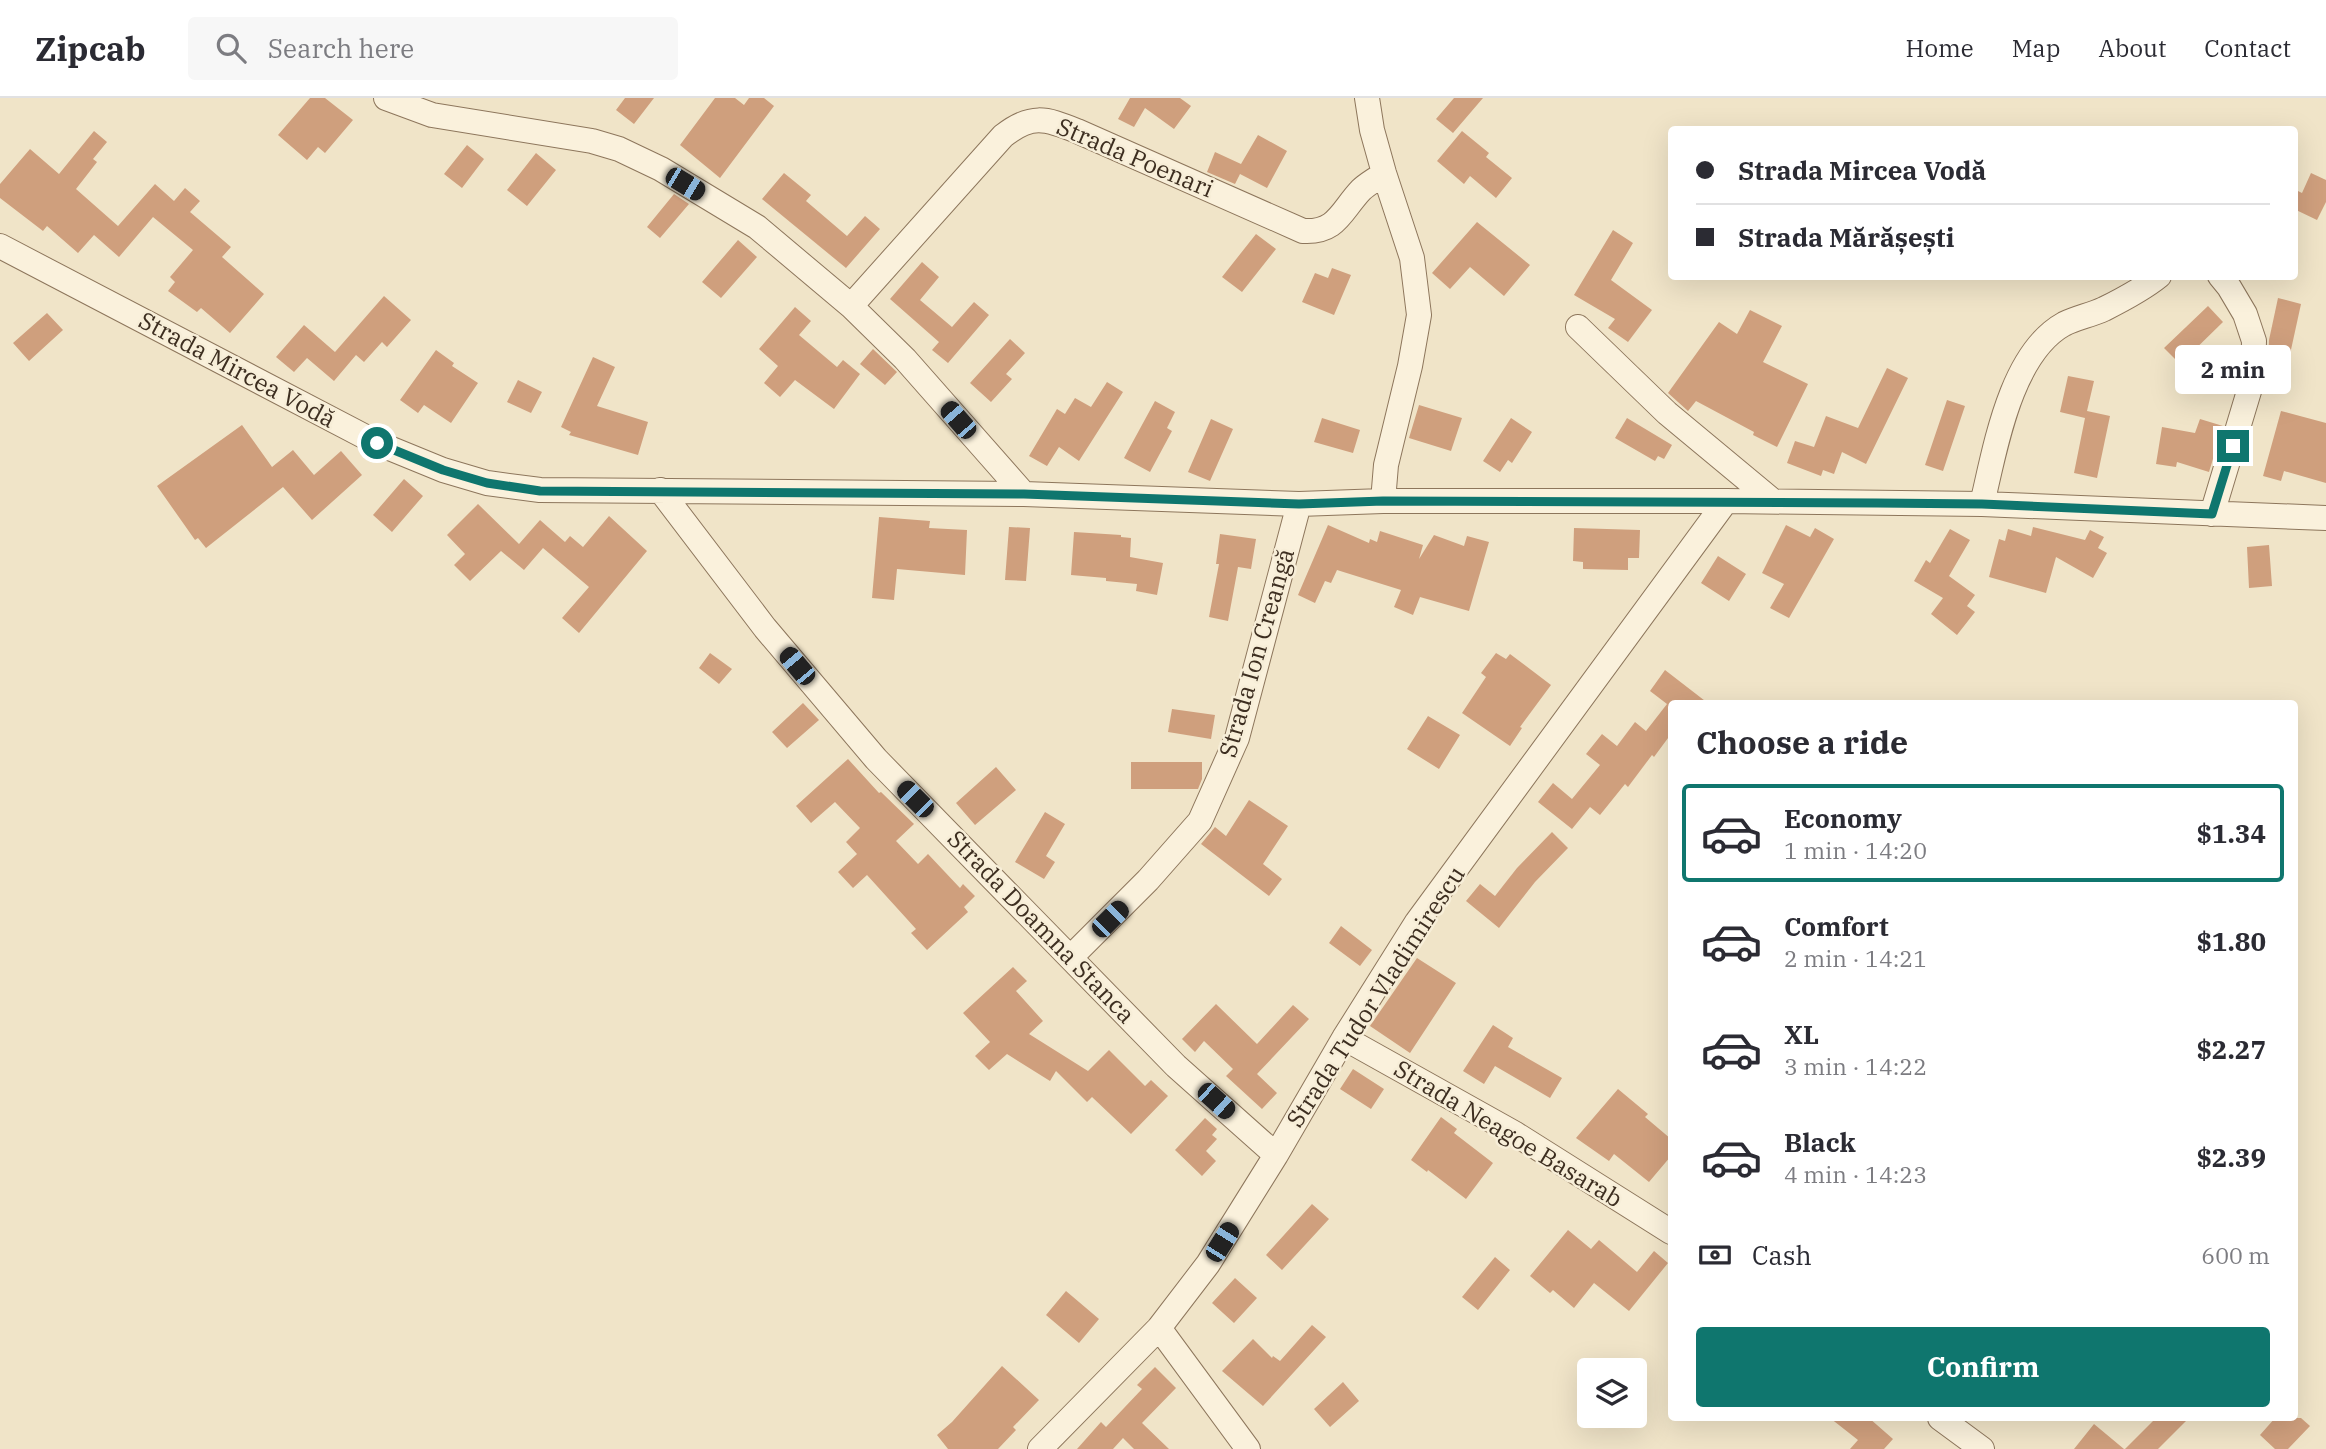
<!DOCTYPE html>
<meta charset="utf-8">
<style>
body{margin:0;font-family:"IBM Plex Serif",serif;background:#f7f7f7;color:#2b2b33;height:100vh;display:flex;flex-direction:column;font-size:26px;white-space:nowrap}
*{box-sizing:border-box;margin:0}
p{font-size:23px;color:#7c7c81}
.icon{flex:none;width:38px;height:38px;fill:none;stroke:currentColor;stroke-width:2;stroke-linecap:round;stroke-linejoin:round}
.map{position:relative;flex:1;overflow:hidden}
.side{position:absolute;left:1668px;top:602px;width:630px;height:721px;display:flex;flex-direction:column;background:#fff;border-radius:7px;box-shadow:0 7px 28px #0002}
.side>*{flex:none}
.guide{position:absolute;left:1668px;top:28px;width:630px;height:154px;border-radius:7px;box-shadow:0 7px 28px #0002;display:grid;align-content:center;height:154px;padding:0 28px;background:#fff}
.tools{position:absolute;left:1577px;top:1260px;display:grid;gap:14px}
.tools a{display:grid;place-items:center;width:70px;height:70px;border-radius:7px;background:#fff;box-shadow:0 7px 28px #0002;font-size:35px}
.end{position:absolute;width:32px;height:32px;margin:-16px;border:9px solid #0f766e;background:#fff;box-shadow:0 0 0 4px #fff}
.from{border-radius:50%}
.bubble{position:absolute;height:49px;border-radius:7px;background:#fff;box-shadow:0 7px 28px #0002;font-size:23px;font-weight:800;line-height:49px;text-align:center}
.car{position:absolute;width:21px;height:42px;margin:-21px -10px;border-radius:9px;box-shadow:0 0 5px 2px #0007;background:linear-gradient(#222 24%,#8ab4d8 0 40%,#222 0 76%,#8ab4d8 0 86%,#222 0)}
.guide b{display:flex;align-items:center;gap:24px;height:66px;font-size:26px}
.guide b+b{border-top:2px solid #e1e1e2}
.guide i{width:18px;height:18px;background:#2b2b33}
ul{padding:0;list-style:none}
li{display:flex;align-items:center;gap:21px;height:98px;margin:0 14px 10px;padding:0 14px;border:4px solid transparent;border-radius:7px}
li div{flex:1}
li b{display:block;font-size:26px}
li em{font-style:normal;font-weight:800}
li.active{border-color:#0f766e}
li>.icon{width:63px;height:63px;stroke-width:1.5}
h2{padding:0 28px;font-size:32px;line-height:84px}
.pay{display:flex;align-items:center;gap:18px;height:77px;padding:0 28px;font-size:26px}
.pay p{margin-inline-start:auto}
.button{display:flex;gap:14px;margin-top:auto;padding:14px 28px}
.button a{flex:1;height:80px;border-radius:7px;background:#0f766e;color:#fff;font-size:28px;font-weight:800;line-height:80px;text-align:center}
header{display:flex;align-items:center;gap:42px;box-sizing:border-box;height:98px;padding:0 35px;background:#fff;border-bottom:2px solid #e1e1e2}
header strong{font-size:33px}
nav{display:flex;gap:38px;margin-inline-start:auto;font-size:24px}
.search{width:490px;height:63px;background:#f7f7f7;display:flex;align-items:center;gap:18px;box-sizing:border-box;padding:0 24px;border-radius:7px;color:#7c7c81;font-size:26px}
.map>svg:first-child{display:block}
.building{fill:#cf9f7d}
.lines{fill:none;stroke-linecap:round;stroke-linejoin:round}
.minor-casing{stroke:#8d765c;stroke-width:26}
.minor{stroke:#faf1dc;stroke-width:24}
.route{stroke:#0f766e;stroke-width:9}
.labels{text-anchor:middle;stroke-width:5;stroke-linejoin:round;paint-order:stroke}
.street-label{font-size:24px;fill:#3d2e20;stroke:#f7eed8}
</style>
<header>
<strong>Zipcab</strong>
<div class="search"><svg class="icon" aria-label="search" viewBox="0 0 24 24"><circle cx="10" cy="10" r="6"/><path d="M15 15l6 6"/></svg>Search here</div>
<nav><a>Home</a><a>Map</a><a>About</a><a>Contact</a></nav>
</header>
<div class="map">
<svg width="2326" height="1351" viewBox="0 0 2326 1351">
<rect width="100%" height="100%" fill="#f0e4c8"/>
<path class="building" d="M310 0H325L353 22 325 55 318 49 307 62 278 37Z
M625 0H654L634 26 616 12Z
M715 0H735L744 7 749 0H764L774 8 720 80 680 47Z
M1130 0H1180L1191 8 1174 31 1145 10 1134 29 1118 21Z
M1454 0H1483L1453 35 1436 21Z
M94 33 107 44 93 61 97 64 76 91 118 128 155 86 174 103 185 90 200 103 190 114 231 149 222 159 264 196 230 235 201 210 197 214 168 193 175 184 170 179 193 152 153 119 119 159 94 137 78 155 47 128 43 133 0 100V86L30 51 59 76Z
M1462 33 1489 55 1486 59 1512 80 1496 100 1470 78 1464 86 1437 63Z
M1258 37 1287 53 1267 90 1240 76 1235 86 1207 74 1215 54 1241 66Z
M467 47 484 61 462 90 444 76Z
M536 55 556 72 527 108 507 92Z
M784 75 811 97 806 103 847 138 865 118 880 131 846 170 762 101Z
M2311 75 2326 82V104L2317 122 2294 111V91L2302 95Z
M674 96 689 106 660 140 647 129Z
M1477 124 1530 167 1504 198 1470 169 1450 191 1432 175Z
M1613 132 1633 145 1611 182 1652 212 1628 244 1608 230 1615 221 1574 197Z
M1256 136 1276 151 1242 194 1222 179Z
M738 142 757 159 721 200 702 184Z
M922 164 939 179 920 202 952 229 974 204 989 217 948 265 932 252 939 244 890 201Z
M1332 170 1351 177 1334 217 1302 204 1315 175 1328 180Z
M384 198 411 222 387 249 382 244 364 264 356 257 334 283 307 260 294 274 276 259 304 227 335 254Z
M2278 200 2301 206 2287 270 2268 266 2269 242Z
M2208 208 2223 224 2180 266 2164 250Z
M795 209 811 223 799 237 837 269 843 262 860 276 834 311 795 282 780 299 764 285 778 268 759 251Z
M1750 212 1782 228 1763 264 1808 286 1777 349 1753 337 1754 334 1696 303 1688 313 1668 295 1719 224 1737 236Z
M47 215 63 232 29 263 13 245Z
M1010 241 1025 255 1006 276 1012 281 991 304 970 285Z
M873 251 897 274 885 287 860 266Z
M436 252 454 265 452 268 478 285 451 325 424 307 418 315 400 302Z
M593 259 615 269 597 308 648 324 638 357 569 337 571 334 561 329Z
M1887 270 1908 280 1866 366 1842 354 1834 376 1823 372 1821 378 1787 365 1795 343 1814 349 1826 318 1858 330Z
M2068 278 2094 283 2087 313 2110 318 2097 380 2074 375 2085 320 2060 314Z
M518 282 542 294 531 315 507 304Z
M1107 284 1123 294 1079 363 1059 349 1047 368 1029 358 1057 311 1065 316 1075 300 1091 309Z
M1947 302 1965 308 1943 373 1925 367Z
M1155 303 1175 314 1167 330 1172 333 1150 374 1124 360Z
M1419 307 1462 320 1451 353 1409 340Z
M2281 313 2326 325V385L2284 373 2281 383 2263 378Z
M1322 320 1360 332 1353 355 1314 344Z
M1511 320 1532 334 1512 365 1508 362 1500 374 1483 363Z
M1627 320 1672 347 1664 361 1658 358 1655 363 1615 340Z
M1211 321 1233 331 1210 383 1188 374Z
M2200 321 2223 328 2209 374 2177 364 2176 369 2156 366 2162 329 2195 335Z
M242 327 272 369 293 352 314 377 341 353 362 377 312 422 283 389 206 450 198 440 195 442 157 388Z
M404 381 423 398 392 434 373 417Z
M478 406 519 446 540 422 565 444 570 438 583 449 609 418 647 453 579 535 562 520 589 489 543 450 524 472 501 453 470 483 454 467 465 456 447 437Z
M879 419 930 423 929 430 967 432 965 477 897 471 894 502 872 500Z
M1328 427 1369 445 1370 441 1377 444 1380 433 1423 447 1419 461 1434 437 1464 448 1467 438 1489 444 1469 513 1420 499 1413 517 1394 509 1401 492 1337 472 1331 485 1325 483 1315 505 1298 497Z
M1786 427 1810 439 1815 430 1834 441 1789 520 1770 510 1784 486 1762 475Z
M1009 429 1030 430 1026 483 1005 482Z
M2033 429 2085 442 2090 432 2104 439 2098 450 2107 455 2093 480 2056 459 2046 495 1989 479 1999 441 2005 443 2008 431 2031 438Z
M1574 430 1640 432 1639 460H1628V472L1583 471V464L1573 463Z
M1950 431 1970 442 1949 478 1975 497 1967 508 1975 514 1957 537 1931 516 1943 500 1914 483 1926 462 1930 465Z
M1074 434 1121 437V439L1131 440 1130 459 1163 465 1157 497 1136 493 1137 486 1106 483V480L1071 477Z
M1220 436 1256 441 1251 471 1238 469 1228 523 1209 519 1219 466H1216Z
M2269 447 2272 488 2249 490 2247 449Z
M1718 458 1746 476 1729 503 1701 485Z
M710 555 732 571 719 586 699 570Z
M1496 555 1506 561 1510 556 1551 587 1520 629 1522 630 1510 648 1462 615 1486 579 1481 575Z
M1665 572 1709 606H1671V636L1654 659 1652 657 1628 689 1625 686 1600 717 1590 709 1572 731 1538 704 1553 685 1572 701 1600 667 1586 656 1602 636 1617 648 1635 624 1646 633 1667 606 1650 593Z
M803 605 819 622 787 650 772 634Z
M1172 611 1215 617 1211 641 1168 634Z
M1428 618 1460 637 1439 671 1407 651Z
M848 661 879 695 881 694 914 726 896 743 918 766 928 756 960 790 963 786 975 798 964 809 968 814 927 852 911 835 916 831 867 777 853 790 838 774 857 756 846 744 860 730 835 704 811 725 796 708Z
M1131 664H1202V681L1198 691H1131Z
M996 669 1016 692 975 727 956 705Z
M1249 702 1288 728 1263 766 1282 781 1269 798 1201 746 1215 729 1226 738Z
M1045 714 1065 726 1046 758 1055 764 1044 781 1015 764Z
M1552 734 1568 750 1535 784 1499 830 1466 803 1480 786 1495 798 1517 770Z
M1341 828 1372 852 1360 868 1329 845Z
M1417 860 1456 885 1410 955 1370 928Z
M1013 869 1027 883 1016 893 1043 923 1029 936 1088 973 1109 952 1145 988 1151 982 1168 998 1131 1036 1092 999 1087 1004 1056 973 1050 983 1007 956 989 972 975 958 990 944 963 915Z
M1216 906 1257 946 1293 907 1309 921 1257 976 1277 995 1262 1011 1226 978 1233 971 1204 943 1195 954 1182 941Z
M1493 927 1513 940 1508 949 1562 980 1550 1000 1495 968 1484 986 1463 973Z
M1353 971 1384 991 1371 1011 1340 991Z
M1618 991 1648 1016 1645 1019 1671 1041V1058L1649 1084 1614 1056 1609 1063 1576 1040Z
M1441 1019 1457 1031 1454 1035 1493 1065 1466 1101 1428 1072 1427 1074 1411 1062Z
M1205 1020 1217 1031 1212 1037 1217 1041 1206 1053 1216 1063 1202 1078 1175 1052Z
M1312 1106 1329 1121 1282 1172 1266 1157Z
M1568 1132 1591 1151 1599 1142 1637 1174 1654 1153 1668 1165 1629 1213 1594 1185 1574 1210 1553 1192 1550 1195 1530 1178Z
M1495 1159 1510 1172 1478 1212 1462 1199Z
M1235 1180 1257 1200 1234 1225 1212 1205Z
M1066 1193 1099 1221 1079 1245 1046 1217Z
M1312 1227 1326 1239 1263 1308 1222 1273 1253 1241 1272 1260 1273 1258 1280 1263Z
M1002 1268 1039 1302 1013 1329 1016 1332 998 1351H948L937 1337 952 1324Z
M1155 1269 1176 1290 1142 1325 1169 1351H1134L1123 1340 1113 1351H1077L1101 1324 1106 1329 1142 1291 1137 1287Z
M1343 1284 1359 1303 1330 1329 1314 1311Z
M1830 1320H1869L1893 1341 1884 1351H1850L1858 1342Z
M2156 1320H2189L2158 1351H2125Z
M2275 1320H2301L2310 1328 2288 1351H2275L2260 1337Z
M2094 1326 2124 1351H2074Z"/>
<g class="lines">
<defs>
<path id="minor" d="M386 0 432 17 592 43 619 51 661 71 757 129 851 208 905 261 1024 396
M1367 0 1372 32 1384 75 1412 160 1419 217 1410 268 1386 367 1383 403
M0 148 377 345 443 372 487 385 540 392 1024 396 1299 406 1383 403H1726L1982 406 2326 420
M851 208 1003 38C1031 16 1045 20 1077 33L1303 133C1337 135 1341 113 1361 92 1367 86 1377 81 1384 75
M1578 229 1667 315 1773 403
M660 392 765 530 876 661 1176 968 1276 1057
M1982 406C1995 352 2010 256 2064 226 2076 220 2091 217 2104 211 2122 202 2143 191 2159 178
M2212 416 2253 280 2254 243 2245 216 2229 189 2220 178
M1071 859 1148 782 1200 723 1237 640 1299 406
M1344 940 1514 1035 1671 1134
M1159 1230 1248 1351
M1940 1320 1982 1351
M1040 1351 1159 1230 1208 1166 1276 1057 1344 940 1417 824 1726 403"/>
</defs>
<use href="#minor" class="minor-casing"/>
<use href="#minor" class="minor"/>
</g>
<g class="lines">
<path class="route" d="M377 345 443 372 487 385 540 393 1024 396 1299 406 1383 403 1877 405 1982 406 2212 416 2233 348"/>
</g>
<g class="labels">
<g class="street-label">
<text transform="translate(1135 60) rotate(23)" y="8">Strada Poenari</text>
<text transform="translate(237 272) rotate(28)" y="8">Strada Mircea Vodă</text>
<text transform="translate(1257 555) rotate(-74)" y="8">Strada Ion Creangă</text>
<text transform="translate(1041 829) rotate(46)" y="8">Strada Doamna Stanca</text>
<text transform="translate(1376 899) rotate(-57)" y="8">Strada Tudor Vladimirescu</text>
<text transform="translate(1508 1036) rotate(31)" y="8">Strada Neagoe Basarab</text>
</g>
</g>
</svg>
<div class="tools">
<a><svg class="icon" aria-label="layers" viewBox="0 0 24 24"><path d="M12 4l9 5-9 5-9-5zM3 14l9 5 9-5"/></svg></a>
</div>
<i class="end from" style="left:377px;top:345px"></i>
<i class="end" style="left:2233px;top:348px"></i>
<div class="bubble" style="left:2175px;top:247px;width:116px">2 min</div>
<i class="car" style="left:685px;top:86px;rotate:121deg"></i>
<i class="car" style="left:958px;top:322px;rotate:319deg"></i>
<i class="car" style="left:797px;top:568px;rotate:320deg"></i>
<i class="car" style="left:915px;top:701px;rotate:315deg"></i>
<i class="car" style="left:1110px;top:821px;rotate:45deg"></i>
<i class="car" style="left:1216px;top:1003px;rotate:132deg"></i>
<i class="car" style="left:1222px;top:1144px;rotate:32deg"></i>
<div class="guide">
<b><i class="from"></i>Strada Mircea Vodă</b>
<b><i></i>Strada Mărășești</b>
</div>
<section class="side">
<h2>Choose a ride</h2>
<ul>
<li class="active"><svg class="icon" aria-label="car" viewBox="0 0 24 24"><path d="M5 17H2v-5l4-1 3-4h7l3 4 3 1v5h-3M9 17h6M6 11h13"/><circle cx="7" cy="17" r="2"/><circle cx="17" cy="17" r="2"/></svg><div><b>Economy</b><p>1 min · 14:20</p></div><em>$1.34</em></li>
<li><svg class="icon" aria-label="car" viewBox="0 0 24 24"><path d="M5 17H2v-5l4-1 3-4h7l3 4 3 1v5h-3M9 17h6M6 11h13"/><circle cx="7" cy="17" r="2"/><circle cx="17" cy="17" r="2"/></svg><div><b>Comfort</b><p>2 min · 14:21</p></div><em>$1.80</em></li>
<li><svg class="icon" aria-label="car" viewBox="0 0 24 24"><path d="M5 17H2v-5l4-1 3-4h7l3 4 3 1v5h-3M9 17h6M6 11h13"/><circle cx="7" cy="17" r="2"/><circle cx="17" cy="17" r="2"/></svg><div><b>XL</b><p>3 min · 14:22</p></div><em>$2.27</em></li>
<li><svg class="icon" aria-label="car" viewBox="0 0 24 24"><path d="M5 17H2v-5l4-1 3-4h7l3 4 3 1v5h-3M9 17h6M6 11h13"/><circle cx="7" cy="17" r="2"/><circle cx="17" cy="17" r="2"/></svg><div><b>Black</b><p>4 min · 14:23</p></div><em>$2.39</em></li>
</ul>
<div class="pay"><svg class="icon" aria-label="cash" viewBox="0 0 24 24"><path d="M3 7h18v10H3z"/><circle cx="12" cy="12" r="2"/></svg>Cash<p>600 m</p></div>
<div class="button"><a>Confirm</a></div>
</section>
</div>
